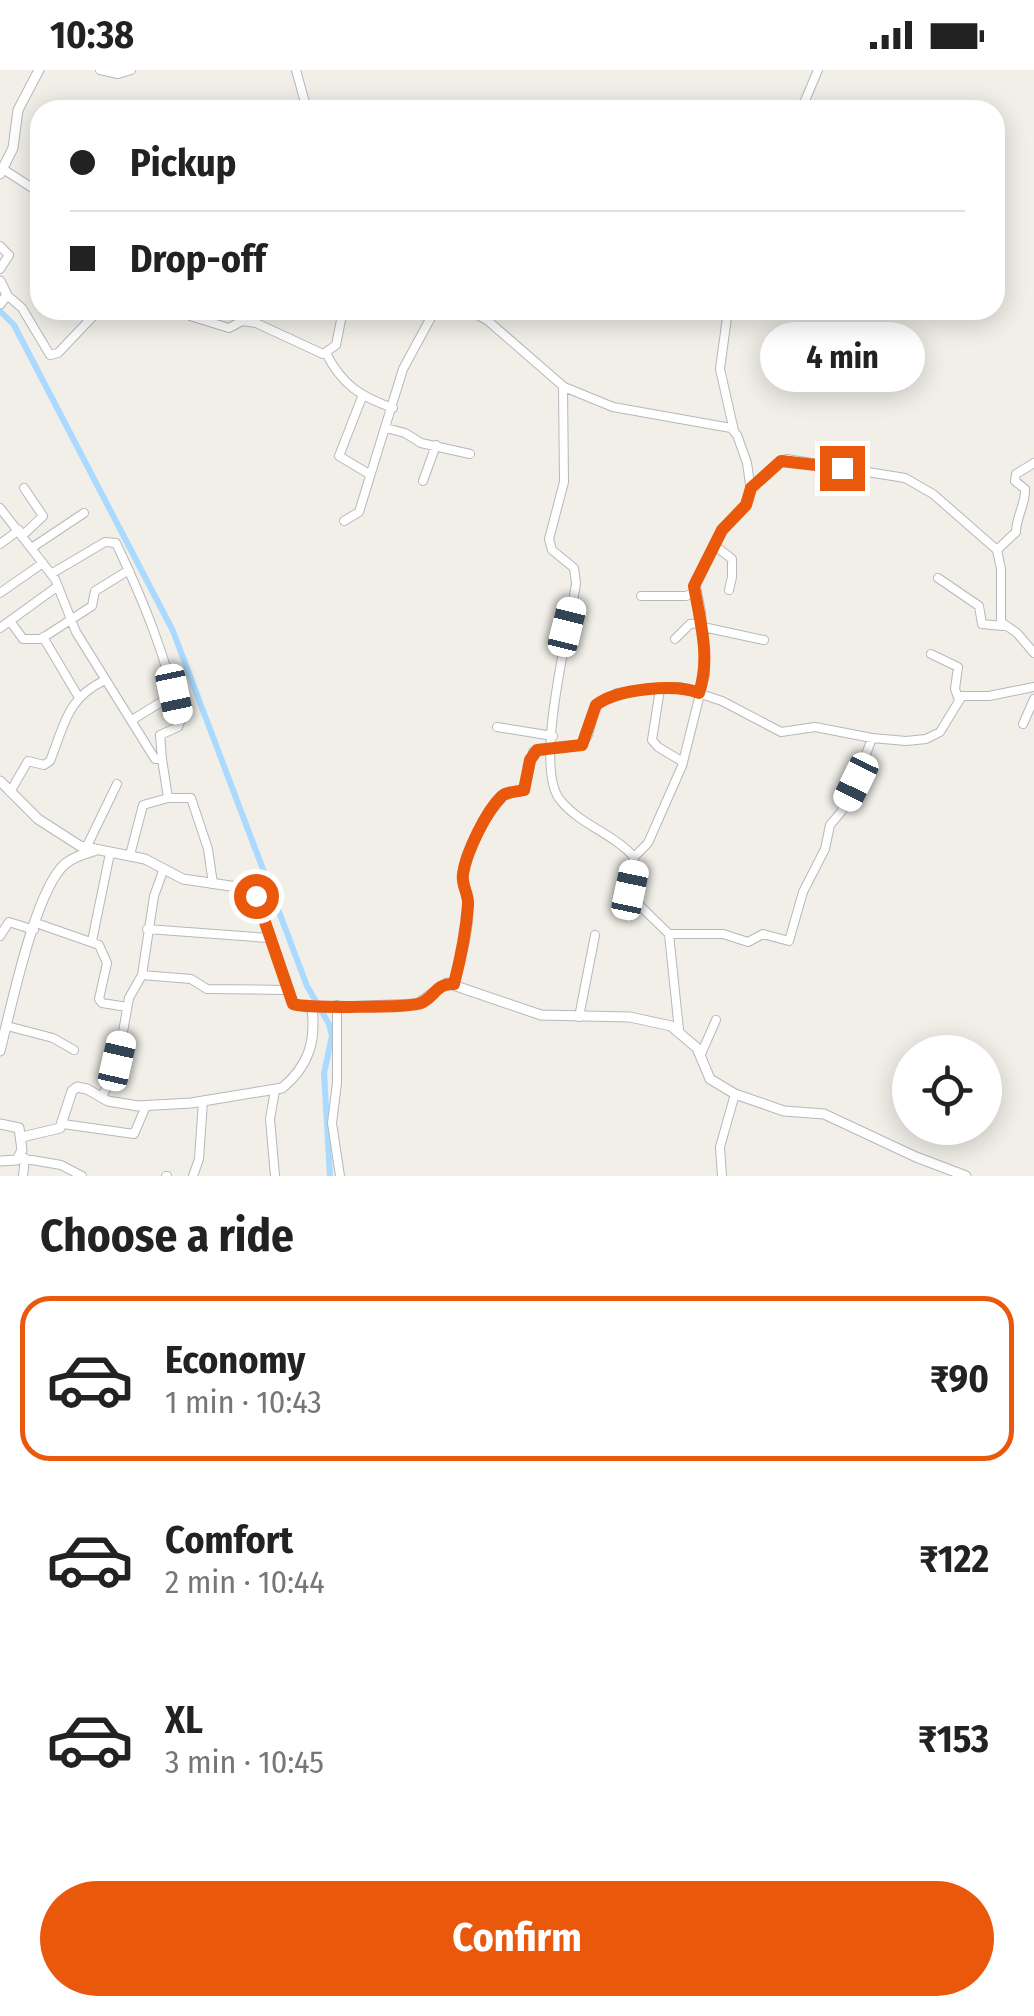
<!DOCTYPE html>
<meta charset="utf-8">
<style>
body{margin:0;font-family:"Fira Sans Condensed",sans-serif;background:#f6f6f6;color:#222;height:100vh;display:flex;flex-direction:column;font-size:38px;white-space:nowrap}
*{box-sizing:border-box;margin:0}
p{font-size:32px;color:#767676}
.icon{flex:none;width:55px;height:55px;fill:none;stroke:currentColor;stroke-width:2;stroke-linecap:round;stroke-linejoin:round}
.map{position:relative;height:1106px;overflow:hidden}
.sheet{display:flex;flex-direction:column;background:#fff;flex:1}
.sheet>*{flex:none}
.guide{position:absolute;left:30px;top:30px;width:975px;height:220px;border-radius:30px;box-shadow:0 5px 25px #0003;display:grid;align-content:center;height:220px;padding:0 40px;background:#fff}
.buttons{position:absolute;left:892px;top:965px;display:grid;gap:20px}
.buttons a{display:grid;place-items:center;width:110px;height:110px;border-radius:50%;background:#fff;box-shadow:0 5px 25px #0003;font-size:50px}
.end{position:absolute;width:45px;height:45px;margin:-22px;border:12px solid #ea580c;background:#fff;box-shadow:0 0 0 5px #fff}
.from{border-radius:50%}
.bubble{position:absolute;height:70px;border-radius:35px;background:#fff;box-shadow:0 5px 25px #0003;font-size:32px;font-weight:700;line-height:70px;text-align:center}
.car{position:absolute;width:30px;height:60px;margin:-30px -15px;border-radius:12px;box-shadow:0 0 8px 2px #0007;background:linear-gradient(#fff 24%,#345 0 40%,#fff 0 76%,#345 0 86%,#fff 0)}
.guide b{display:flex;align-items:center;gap:35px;height:95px;font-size:38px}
.guide b+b{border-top:2px solid #e0e0e0}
.guide i{width:25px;height:25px;background:#222}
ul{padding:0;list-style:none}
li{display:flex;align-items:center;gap:30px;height:165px;margin:0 20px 15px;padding:0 20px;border:5px solid transparent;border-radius:30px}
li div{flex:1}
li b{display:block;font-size:38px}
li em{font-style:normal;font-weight:700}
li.on{border-color:#ea580c}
li>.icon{width:90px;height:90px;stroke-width:1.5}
h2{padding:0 40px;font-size:45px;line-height:120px}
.primary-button{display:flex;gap:20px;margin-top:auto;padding:20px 40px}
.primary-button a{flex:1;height:115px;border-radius:60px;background:#ea580c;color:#fff;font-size:40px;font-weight:700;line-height:115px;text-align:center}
.status{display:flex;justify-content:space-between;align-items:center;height:70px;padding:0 50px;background:#fff;direction:ltr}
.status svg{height:28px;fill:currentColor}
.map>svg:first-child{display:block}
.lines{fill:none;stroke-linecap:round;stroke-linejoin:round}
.canal{stroke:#aadaff;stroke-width:6}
.minor-casing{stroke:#b5b8bc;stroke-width:10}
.tertiary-casing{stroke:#b5b8bc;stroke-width:11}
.minor{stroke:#fff;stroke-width:8}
.tertiary{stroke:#fff;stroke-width:9}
.route{stroke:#ea580c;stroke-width:12}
</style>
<div class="status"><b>10:38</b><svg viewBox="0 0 49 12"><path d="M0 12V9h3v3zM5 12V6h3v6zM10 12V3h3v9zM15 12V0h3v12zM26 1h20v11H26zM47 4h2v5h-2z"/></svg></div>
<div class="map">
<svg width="1034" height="1106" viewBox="0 0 1034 1106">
<rect width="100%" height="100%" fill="#f1efe8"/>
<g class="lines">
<path class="canal" d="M0 241 14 255 173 561 307 916 329 954 332 966 324 1003 330 1106"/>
<defs>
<path id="minor" d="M100 0 118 4 131 0
M296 0 307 40
M801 40 818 0
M3 99 37 121
M0 176 9 185 0 199
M7 225 22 238 50 285 58 283 99 240
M187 240 190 246 229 258 242 251 256 253 323 284 336 275 343 240
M468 240 487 250 563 316 564 412 549 469 552 480 574 498 576 513C570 557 532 699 561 731 581 755 614 764 634 787L631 827 669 864 679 960
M728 240 720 299 734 361
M326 283C342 315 361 327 393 338
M564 317 613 337 731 358 737 365 747 393 751 421 746 435 722 460 695 512 701 542 705 604 682 696 648 773 634 787
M362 327 339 386 369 404
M386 358 405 363 421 373 470 384
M423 411 436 375
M751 418 779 392 787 389 905 408 933 424 997 480 1001 499V552L1017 563 1034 583
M0 438 55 509 76 562 155 689H162L168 728 143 735 130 785
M344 451 359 442 403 299 435 240
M23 465 43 446 24 418
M0 474 19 460
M714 475 732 489V507L729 520
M33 477 84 443
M997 480 1016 462C1016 447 1026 433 1025 419L1015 411 1016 404 1034 393
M51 504 105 472 116 473C144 532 167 588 180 652L178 657 160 665 162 689
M938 508 979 536 982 554 1003 556
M0 523 43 493
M641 526H686L695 522
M10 551 23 569H41L92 536 95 521 129 500
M703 557 764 570
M0 558 58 516
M43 567 78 626
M675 569 690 554 702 553
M931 584 958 597 955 619 959 630
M660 619 652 670 658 677 683 692
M132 650 174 624
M1023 654 1034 629
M497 657 553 666
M10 722 28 691 44 695 50 691C65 654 66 629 105 610
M168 728H191L208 779 213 814
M86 778 117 714
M36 853 99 875 107 893 99 929 102 933 127 937
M147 859 269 868
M669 864H723L748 872 763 864 789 871 803 822 825 779 830 755 841 742 856 712 872 668
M0 866 9 852 34 860
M92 871 110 783
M142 905 154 826 163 801
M454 914C461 887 471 857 468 829 468 821 462 815 462 807 464 778 487 745 505 724L525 720 533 682 582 675 588 665 596 635 617 623 680 617 722 631 781 662 815 657 872 668 906 671 926 669 940 662 962 626H989L1034 617
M337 935V1013L332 1053 340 1106
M579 947 595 865
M7 956 53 968 74 980
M701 984 716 950
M102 1026 116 1001 129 928 142 905 191 909 207 919 286 920
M63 1054 134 1064 146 1036
M20 1088 61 1095 82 1106
M23 1106 25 1088
M166 1106H167
M193 1106 199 1089 203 1031
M275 1106 270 1049 275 1020
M722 1106 720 1077 735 1024"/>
<path id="tertiary" d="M0 104 13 78 18 40 39 0
M0 211 7 225 0 234
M0 711 38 749 80 776 145 789 183 809 251 819 257 827 293 934 312 938 417 934 447 913 541 945 630 947 671 956 697 978 710 1009 735 1024 784 1041 824 1044 916 1087 966 1106
M0 981C11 938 35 820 65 794 73 787 84 784 94 781
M0 1054 19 1058 22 1080 17 1090 0 1091
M22 1067 60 1058 72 1021 77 1017 87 1019 108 1031 138 1036 191 1033 282 1018C309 996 316 971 312 938"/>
</defs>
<use href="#minor" class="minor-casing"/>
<use href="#tertiary" class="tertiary-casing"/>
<use href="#minor" class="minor"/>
<use href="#tertiary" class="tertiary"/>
</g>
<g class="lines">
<path class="route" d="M256 826 293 934C305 938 410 938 421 933 435 927 436 913 454 914 461 887 466 862 468 835 469 824 461 815 463 804 466 783 486 741 502 726 508 721 517 722 524 720L530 690 537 680 582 675 596 635C617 619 675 613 699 623 711 587 700 552 694 516L722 460 746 435 751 418 781 391 842 398"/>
</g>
</svg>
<div class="buttons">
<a><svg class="icon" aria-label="locate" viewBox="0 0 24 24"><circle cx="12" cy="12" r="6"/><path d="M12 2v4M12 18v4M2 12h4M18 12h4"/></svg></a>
</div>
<i class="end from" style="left:256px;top:826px"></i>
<i class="end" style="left:842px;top:398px"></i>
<div class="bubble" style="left:760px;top:252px;width:165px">4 min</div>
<i class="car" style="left:567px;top:557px;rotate:14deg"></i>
<i class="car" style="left:174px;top:624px;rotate:168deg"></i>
<i class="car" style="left:856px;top:712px;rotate:206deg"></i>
<i class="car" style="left:630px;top:820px;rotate:12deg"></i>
<i class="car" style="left:117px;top:991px;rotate:13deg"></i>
<div class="guide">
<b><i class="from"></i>Pickup</b>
<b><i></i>Drop-off</b>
</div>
</div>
<section class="sheet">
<h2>Choose a ride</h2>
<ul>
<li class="on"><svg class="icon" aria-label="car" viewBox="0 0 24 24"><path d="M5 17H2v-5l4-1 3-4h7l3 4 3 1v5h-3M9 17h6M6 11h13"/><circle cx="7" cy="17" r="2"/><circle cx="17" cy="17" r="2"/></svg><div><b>Economy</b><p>1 min · 10:43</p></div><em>₹90</em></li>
<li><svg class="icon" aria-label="car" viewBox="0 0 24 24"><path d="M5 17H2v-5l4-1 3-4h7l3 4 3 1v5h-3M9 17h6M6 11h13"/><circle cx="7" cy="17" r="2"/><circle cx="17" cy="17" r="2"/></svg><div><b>Comfort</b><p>2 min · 10:44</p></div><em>₹122</em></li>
<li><svg class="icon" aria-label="car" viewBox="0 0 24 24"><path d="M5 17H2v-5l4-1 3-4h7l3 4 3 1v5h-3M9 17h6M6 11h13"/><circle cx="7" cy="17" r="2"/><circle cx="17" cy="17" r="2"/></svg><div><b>XL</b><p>3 min · 10:45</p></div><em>₹153</em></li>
</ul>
<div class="primary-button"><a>Confirm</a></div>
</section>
